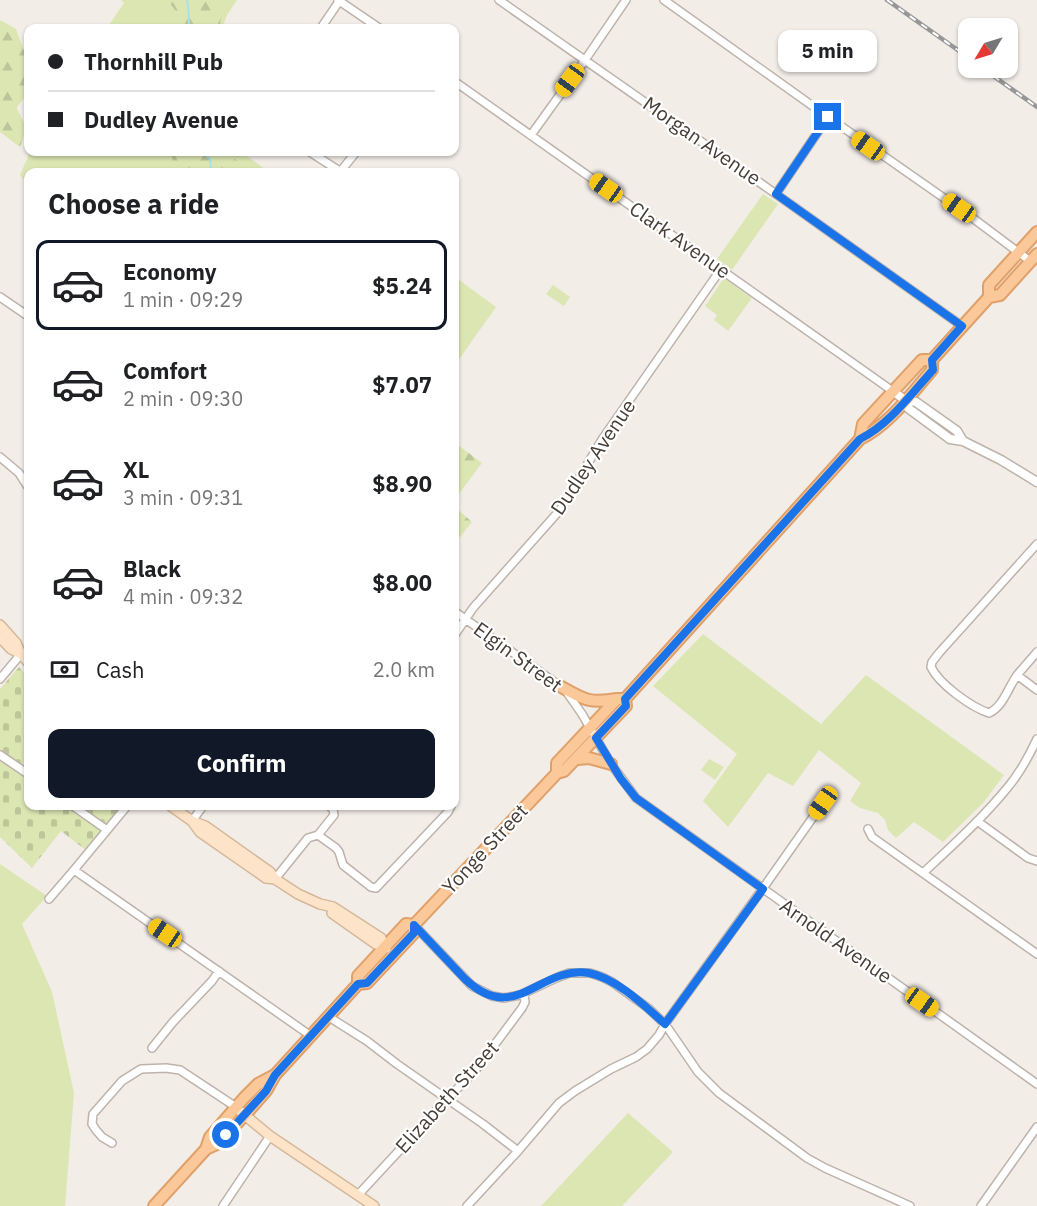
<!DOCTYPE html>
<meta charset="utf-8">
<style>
body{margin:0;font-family:"IBM Plex Sans",sans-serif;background:#f6f6f6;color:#202124;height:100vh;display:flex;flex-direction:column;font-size:22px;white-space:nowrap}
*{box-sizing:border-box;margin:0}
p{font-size:20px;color:#757577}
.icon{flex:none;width:33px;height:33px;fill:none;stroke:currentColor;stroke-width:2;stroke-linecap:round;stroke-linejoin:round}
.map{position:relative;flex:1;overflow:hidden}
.side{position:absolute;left:24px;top:168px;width:435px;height:642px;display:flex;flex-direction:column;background:#fff;border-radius:12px;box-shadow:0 2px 4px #0004}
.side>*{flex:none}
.banner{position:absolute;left:24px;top:24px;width:435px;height:132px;border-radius:12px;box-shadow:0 2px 4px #0004;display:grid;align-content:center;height:132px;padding:0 24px;background:#fff}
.needle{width:39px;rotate:232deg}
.buttons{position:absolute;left:958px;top:18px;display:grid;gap:12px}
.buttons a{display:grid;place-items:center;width:60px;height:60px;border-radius:12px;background:#fff;box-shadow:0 2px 4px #0004;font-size:30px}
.end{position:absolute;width:27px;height:27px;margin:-14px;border:8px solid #1a73e8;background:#fff;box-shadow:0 0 0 3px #fff}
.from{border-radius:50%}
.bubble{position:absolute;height:42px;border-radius:12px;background:#fff;box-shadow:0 2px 4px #0004;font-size:20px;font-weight:700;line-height:42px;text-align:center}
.car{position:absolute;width:18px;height:36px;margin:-18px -9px;border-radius:8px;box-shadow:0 0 4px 2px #0007;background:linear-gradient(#f5c518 24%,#345 0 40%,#f5c518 0 76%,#345 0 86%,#f5c518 0)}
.banner b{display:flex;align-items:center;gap:21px;height:57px;font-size:22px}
.banner b+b{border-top:2px solid #e0e0e0}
.banner i{width:15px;height:15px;background:#202124}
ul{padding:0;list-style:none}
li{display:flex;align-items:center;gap:18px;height:90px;margin:0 12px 9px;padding:0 12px;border:3px solid transparent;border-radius:12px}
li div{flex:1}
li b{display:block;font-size:22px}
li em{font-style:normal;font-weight:700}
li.current{border-color:#111827}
li>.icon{width:54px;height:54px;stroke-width:1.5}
h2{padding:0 24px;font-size:27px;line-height:72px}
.pay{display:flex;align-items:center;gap:15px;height:66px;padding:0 24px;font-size:22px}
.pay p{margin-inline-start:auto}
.action{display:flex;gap:12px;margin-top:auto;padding:12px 24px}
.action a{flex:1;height:69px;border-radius:12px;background:#111827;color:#fff;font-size:24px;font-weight:700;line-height:69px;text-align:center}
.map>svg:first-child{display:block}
.green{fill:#dbe6b2}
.forest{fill:url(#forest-firs)}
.cemetery{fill:url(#cemetery-stones)}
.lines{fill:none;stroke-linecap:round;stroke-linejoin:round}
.stream{stroke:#a6e1ee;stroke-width:2}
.minor-casing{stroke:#beb3ab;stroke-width:10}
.tertiary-casing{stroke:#beb3ab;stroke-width:11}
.secondary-casing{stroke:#d5b89b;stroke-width:12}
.primary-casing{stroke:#e0a069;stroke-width:14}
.minor{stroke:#fff;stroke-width:7}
.tertiary{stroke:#fff;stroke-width:8}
.secondary{stroke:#fde4c8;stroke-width:9}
.primary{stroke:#fbc899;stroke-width:10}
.rail-casing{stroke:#979797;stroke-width:4.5}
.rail{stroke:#fff;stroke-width:2;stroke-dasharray:7;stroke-linecap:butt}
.route{stroke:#1a73e8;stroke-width:8}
.labels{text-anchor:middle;stroke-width:4.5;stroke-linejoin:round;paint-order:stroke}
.street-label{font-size:20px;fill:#463d37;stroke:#fff}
</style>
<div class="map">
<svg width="1037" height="1206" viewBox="0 0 1037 1206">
<defs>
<pattern id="forest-firs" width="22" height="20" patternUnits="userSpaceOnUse" patternTransform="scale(1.5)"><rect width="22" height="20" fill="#dbe6b2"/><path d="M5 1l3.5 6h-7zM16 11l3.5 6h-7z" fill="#bdc69a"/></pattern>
<pattern id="cemetery-stones" width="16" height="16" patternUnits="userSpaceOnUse" patternTransform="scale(1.5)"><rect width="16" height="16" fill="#dbe6b2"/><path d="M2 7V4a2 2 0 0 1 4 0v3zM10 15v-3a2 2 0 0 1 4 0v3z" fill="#bdc69a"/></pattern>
</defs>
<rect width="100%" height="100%" fill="#f3ede8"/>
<path class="green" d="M121 0H237L227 15 222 28H107L124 3Z
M30 152H243V153L269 172H28V186L20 175Z
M763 194 778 204 732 270 717 259Z
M455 277 496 307 455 365Z
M724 278 752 298 728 331 714 320 717 315 705 306Z
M553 285 570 297 564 306 546 294Z
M703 634 821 724 866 675 1004 775 983 803 943 842 914 822 896 838 888 830 885 820 878 813 860 808 850 801 861 783 819 750 793 786 768 773 728 827 703 801 737 754 653 686Z
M709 759 724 767 715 780 701 770Z
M0 864 47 896 22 924 52 992 74 1093 65 1206H0Z
M628 1113 673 1152 622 1206H541Z"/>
<path class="forest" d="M167 0H233C226 8 219 17 220 28H179L176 11Z
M0 20 16 29 28 62V93L17 107C18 115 24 119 25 126 25 133 22 141 20 147L0 132Z
M171 152H225L253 172H175Z
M454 442 482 463 455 499H454Z
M455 507 472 522 455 543Z"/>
<path class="cemetery" d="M19 667 28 677V770L0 750V689Z
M0 759 28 778V806H68L103 829 87 851 61 831 32 868 0 837Z
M80 806H121L107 824Z"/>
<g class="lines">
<path class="stream" d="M187 0C189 7 189 20 189 28
M195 152H202L210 159 211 172"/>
<defs>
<path id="minor" d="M338 0 379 28
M499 0 776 194 962 326
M664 0 828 117 974 219 1030 261
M321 28 340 0
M454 81 894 392
M531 135 585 60 626 0
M310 152 341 172
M340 172 356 152
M776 194 828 117
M0 297 28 316
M0 457 19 473 28 487
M1037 544 939 653 932 662 931 667C939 684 971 707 989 713 1004 706 1008 687 1018 674 1024 667 1031 659 1037 652
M454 611 560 686
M454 636 473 608 560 510 603 438 721 269
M1017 675 1037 690
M0 679 21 654
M568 694 582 714 611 764 636 798 1037 1084
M0 755 28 774
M73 806 107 830
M192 821 203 806
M977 821 1028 858 1037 861
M868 829 872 837 1037 954
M318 835 336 848 339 852 343 865 371 887 376 888 448 812 451 806
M74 870 311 1036
M923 873C952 846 983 818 1008 787 1020 773 1029 756 1037 739
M275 879 308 838 318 835 334 815 333 809 329 806
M49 899 74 870 127 806
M414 925 472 986 492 996 504 998 520 995 556 978 569 973H590L602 977 612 982 648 1008 665 1024 698 1072 719 1093 807 1158 825 1168 910 1206
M329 1017 367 1041 397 1064 483 1124 518 1151
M152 1048 173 1022 212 981 219 971
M112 1143 102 1137 96 1130 92 1124 93 1114 122 1081 141 1069 166 1068 180 1070 236 1107
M358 1195 447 1099 475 1071 522 1008 525 1002 524 994
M223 1206 270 1136
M467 1206 518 1151 559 1103 575 1091 611 1069 636 1057 647 1049 659 1035 665 1024 766 884 823 803
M981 1206 1037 1127"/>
<path id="tertiary" d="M894 392 905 400 916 402 957 431 963 441
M905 400 908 408 950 439 963 441 1001 460 1037 482"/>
<path id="secondary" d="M0 625 16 643 21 654 28 662
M0 637 11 649 21 654
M171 806 192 821 205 826 270 872 275 879 298 894 320 904 333 907 381 938 385 947
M192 821 200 832 266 878 275 879
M332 913 376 944 386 948
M241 1112 270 1136 374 1206"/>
<path id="primary" d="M989 297V285L1037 232
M860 439 863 424 922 360H932
M558 685C583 699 588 704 617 699
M577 759 589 758 611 764
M557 773V763L617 699H625
M358 984V976L406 924 414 925
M206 1149 217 1144 245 1115 266 1091 275 1075 358 984 367 983 414 933V925L557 773 564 771 626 706 625 699 860 439C889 425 911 394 932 370V360L989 297 1000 295 1037 254
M154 1206 206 1149 210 1137 244 1098 258 1084 275 1075"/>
</defs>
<use href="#minor" class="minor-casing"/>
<use href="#tertiary" class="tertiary-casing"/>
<use href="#secondary" class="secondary-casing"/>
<use href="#primary" class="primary-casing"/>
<use href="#minor" class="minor"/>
<use href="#tertiary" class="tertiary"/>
<use href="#secondary" class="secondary"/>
<use href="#primary" class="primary"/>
<defs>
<path id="rail" d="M887 0 969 58
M982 68 1037 107"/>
</defs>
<use href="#rail" class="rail-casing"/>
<use href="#rail" class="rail"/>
</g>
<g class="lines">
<path class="route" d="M226 1135 266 1091 275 1075 358 984 367 983 414 933V925L465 979C516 1027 539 965 589 973 616 978 645 1006 665 1024L763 889 636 798 621 779 596 738 626 706 625 699 860 439C889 425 911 394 933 370L932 360 962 326 776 194 828 117"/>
</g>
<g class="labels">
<g class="street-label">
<text transform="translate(702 141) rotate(35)" y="7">Morgan Avenue</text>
<text transform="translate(680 240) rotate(35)" y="7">Clark Avenue</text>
<text transform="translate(593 457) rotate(-56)" y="7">Dudley Avenue</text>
<text transform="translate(518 657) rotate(36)" y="7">Elgin Street</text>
<text transform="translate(485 849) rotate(-47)" y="7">Yonge Street</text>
<text transform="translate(836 941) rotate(35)" y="7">Arnold Avenue</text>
<text transform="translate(447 1097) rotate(-48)" y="7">Elizabeth Street</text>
</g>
</g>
</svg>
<div class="buttons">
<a><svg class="needle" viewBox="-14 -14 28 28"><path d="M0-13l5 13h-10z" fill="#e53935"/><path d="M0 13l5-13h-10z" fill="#757577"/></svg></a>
</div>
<i class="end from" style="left:226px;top:1135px"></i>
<i class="end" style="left:828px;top:117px"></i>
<div class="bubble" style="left:778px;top:30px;width:99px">5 min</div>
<i class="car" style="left:570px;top:80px;rotate:216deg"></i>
<i class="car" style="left:868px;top:146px;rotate:305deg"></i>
<i class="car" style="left:606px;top:188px;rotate:305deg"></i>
<i class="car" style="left:959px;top:208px;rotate:305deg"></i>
<i class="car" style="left:823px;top:803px;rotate:215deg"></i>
<i class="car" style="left:165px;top:933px;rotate:304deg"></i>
<i class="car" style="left:922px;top:1002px;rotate:125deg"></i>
<div class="banner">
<b><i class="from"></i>Thornhill Pub</b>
<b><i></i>Dudley Avenue</b>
</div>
<section class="side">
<h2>Choose a ride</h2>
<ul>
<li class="current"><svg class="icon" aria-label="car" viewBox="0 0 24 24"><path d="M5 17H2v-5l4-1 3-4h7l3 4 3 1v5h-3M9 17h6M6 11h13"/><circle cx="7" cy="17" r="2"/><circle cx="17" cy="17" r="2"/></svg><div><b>Economy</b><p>1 min · 09:29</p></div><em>$5.24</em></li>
<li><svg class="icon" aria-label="car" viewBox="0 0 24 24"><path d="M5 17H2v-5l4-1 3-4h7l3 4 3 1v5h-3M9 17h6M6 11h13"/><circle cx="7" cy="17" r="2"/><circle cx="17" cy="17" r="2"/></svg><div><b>Comfort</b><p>2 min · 09:30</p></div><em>$7.07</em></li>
<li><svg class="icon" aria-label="car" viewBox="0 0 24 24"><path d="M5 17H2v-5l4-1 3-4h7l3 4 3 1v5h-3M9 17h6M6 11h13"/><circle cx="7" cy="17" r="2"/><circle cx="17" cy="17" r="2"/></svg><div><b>XL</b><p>3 min · 09:31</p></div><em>$8.90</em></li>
<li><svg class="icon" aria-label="car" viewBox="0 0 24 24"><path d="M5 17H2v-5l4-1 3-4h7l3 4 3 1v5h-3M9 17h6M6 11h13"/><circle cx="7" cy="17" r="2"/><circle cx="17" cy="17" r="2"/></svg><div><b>Black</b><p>4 min · 09:32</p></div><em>$8.00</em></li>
</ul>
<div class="pay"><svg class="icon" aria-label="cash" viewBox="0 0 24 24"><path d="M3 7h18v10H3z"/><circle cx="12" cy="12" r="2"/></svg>Cash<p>2.0 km</p></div>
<div class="action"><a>Confirm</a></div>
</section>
</div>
